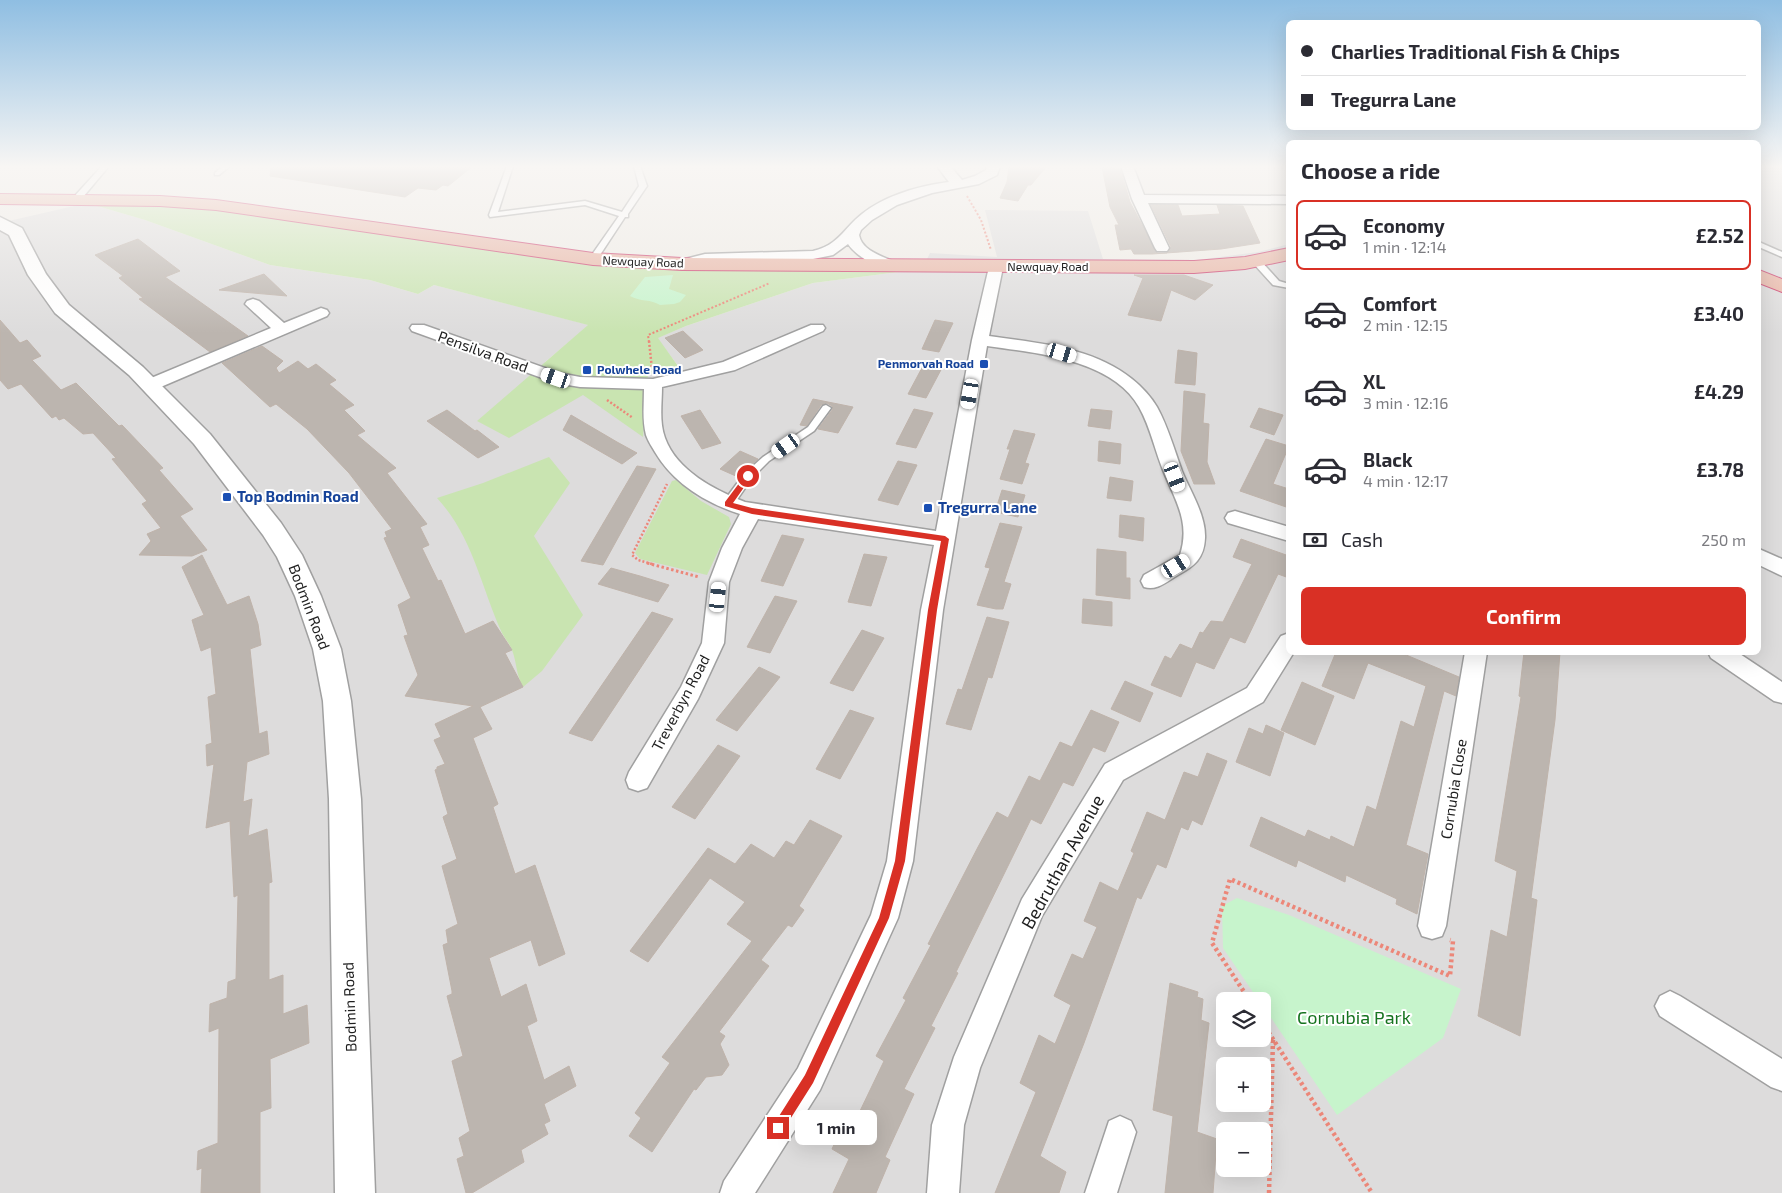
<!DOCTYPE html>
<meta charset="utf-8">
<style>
body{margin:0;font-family:"Exo 2",sans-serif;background:#f7f7f7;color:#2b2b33;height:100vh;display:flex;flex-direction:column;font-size:19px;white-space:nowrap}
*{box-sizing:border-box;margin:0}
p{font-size:16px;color:#7c7c81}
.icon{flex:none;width:28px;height:28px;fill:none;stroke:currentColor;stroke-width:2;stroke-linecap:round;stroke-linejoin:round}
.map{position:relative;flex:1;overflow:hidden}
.drawer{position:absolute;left:1286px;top:140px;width:475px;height:515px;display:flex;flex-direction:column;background:#fff;border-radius:8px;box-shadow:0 5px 20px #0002}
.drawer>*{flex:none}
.guide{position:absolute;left:1286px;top:20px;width:475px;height:110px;border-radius:8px;box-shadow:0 5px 20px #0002;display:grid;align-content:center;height:110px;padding:0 15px;background:#fff}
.controls{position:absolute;left:1216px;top:992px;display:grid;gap:10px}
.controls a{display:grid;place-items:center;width:55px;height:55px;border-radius:8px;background:#fff;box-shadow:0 5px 20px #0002;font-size:25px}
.end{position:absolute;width:22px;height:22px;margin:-11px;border:6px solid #d93025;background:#fff;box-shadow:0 0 0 2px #fff}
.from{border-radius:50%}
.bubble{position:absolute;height:35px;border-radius:8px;background:#fff;box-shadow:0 5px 20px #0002;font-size:16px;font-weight:700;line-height:35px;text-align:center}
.car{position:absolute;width:15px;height:30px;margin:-15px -8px;border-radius:6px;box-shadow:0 0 4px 1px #0007;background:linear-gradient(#fff 24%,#345 0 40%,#fff 0 76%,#345 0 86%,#fff 0)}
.guide b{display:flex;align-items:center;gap:18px;height:48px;font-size:19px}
.guide b+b{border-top:1px solid #e1e1e2}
.guide i{width:12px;height:12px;background:#2b2b33}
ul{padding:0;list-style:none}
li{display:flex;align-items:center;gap:15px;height:70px;margin:0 10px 8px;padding:0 5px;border:2px solid transparent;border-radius:8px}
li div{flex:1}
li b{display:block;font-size:19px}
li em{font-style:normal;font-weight:700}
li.selected{border-color:#d93025}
li>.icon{width:45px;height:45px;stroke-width:1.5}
h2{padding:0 15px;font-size:22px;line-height:60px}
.pay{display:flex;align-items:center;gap:12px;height:55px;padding:0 15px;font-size:19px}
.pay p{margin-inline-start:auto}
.button{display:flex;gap:10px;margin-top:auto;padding:10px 15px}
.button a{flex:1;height:58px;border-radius:8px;background:#d93025;color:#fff;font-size:20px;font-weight:700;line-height:58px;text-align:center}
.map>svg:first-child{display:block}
.residential{fill:#dddcdc;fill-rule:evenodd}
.grass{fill:#c9e4b1}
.park{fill:#c7f4cc}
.building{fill:#bcb5af;stroke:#bfb3aa}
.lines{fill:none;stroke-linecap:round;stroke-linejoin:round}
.service-casing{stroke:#a0a0a0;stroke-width:3}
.minor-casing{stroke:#a0a0a0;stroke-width:3}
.tertiary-casing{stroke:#a0a0a0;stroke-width:3}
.trunk-casing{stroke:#ca3667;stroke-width:2}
.path-far3{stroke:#ec8779;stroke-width:2;stroke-dasharray:2 2;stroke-linecap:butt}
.path-far2{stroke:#ec8779;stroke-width:2.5;stroke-dasharray:2 2;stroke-linecap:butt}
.path-far1{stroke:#ec8779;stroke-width:3;stroke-dasharray:2.5 2.5;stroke-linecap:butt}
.path{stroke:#ec8779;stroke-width:4.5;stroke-dasharray:3 3;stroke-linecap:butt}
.service{fill:#fff;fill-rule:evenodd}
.minor{fill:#fff;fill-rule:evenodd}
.tertiary{fill:#fff;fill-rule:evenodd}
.trunk{fill:#e8b4a4;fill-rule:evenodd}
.route{fill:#d93025}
.transit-dot{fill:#1a4fb4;stroke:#fff;stroke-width:2}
.labels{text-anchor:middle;stroke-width:4;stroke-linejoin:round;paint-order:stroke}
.far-street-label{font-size:12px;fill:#1f1f1f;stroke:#fff}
.far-transit-label{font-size:12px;font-weight:bold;fill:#164399;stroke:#fff;text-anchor:end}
.street-label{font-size:15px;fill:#1f1f1f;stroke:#fff}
.transit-label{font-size:15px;font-weight:bold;fill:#164399;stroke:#fff;text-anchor:start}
.near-street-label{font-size:18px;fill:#1f1f1f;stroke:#fff}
.near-park-label{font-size:18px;fill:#16731f;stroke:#fff}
</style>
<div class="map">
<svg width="1782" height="1193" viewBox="0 0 1782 1193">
<rect width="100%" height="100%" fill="#efece6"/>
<path class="residential" d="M1759 166H1782V1193H0V223L87 203 145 220 270 265 370 280 418 294 434 285 589 325 545 362 607 377 683 372 657 338 686 326 813 283 922 269 930 253 997 257 985 210 1088 211 1103 259 1197 260 1258 252 1289 244V652H1759ZM1225 1001H1262V1039H1225ZM1225 1066H1262V1104H1225ZM1225 1131H1262V1169H1225Z"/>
<path class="grass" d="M87 203 157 205 208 209 300 221 398 237 587 264 922 269 813 283 686 326 658 338 683 373 648 374 643 437 583 395 509 438 477 421 588 325 434 285 418 294 370 280 270 265 145 220Z
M549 457 570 483 534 536 583 615 542 671 523 687C516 675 517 663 512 650 510 644 505 639 502 633 481 587 473 537 437 498L483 483Z
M676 480 701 501 729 517 731 524 707 575 640 559 635 553 672 481Z"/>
<path class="park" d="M673 275 669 289 686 295 680 302 674 304 660 305C651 299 640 302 630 296L645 277Z
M1237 898 1289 915 1461 989 1443 1038 1337 1115 1263 1006 1262 1001H1259L1223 948 1222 906Z"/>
<path class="building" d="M271 166H473L448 186 443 185 436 190 418 188 405 197 270 176Z
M1009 167H1046L1031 185H1028L1018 201 1000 198 1007 182Z
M1102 167 1120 168 1130 202 1157 253H1167L1171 247 1151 205H1178L1182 216 1220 214 1217 205 1243 206 1260 243 1221 249 1152 254H1134L1131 249 1120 250 1115 225H1119L1110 207Z
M138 239 180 271 165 277 248 336 210 352 139 299 143 298 119 278 123 276 95 255Z
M264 274 287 296 219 290Z
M1134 275H1184L1213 285 1195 300 1171 290 1161 321 1128 315 1143 278Z
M0 320 20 343 27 340 41 356 32 360 61 390 76 383 119 426 122 425 163 468 159 470 193 509 180 516 207 550 192 556 139 555 151 541 147 534 161 528 142 504 147 501 112 459 116 458 93 433 83 434 64 418 59 420 56 416 52 418 21 384 8 389 0 380Z
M935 320 953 323 939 352 922 349Z
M683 331 703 350 685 358 665 338Z
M262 346 283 361 276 368 279 373 298 361 308 369 316 364 336 380 329 384 354 405 344 410 365 431 357 435 396 468 387 473 427 524 420 527 429 545 422 548 438 581 441 580 465 634 493 621 512 650 505 653 523 687 480 707 492 729 473 738 498 804 493 807 515 874 535 865 565 954 539 966 531 940 489 958 501 997 526 984 537 1021 527 1026 544 1080 569 1066 576 1086 544 1104 550 1121 544 1124 548 1134 521 1150 524 1162 472 1193H466L457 1159 464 1156 459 1138 470 1131 452 1061 463 1056 447 996 452 994V991L443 945 448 943 446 930 458 924 442 866 457 859 443 817 448 814 435 770 437 769V767L445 764 434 740 441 737 435 724 473 706 405 696 418 675 404 636 408 635 398 605 411 598 384 538 387 537 385 532 392 529 349 473 307 429 276 404 270 407 222 363Z
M1178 350 1197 353 1195 385 1175 383Z
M924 364 943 366 926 398 908 394Z
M1184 391 1205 394 1203 423 1209 424 1207 462 1215 484H1194L1181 451Z
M813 399 853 407 838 433 818 429 833 409 832 406 827 403 821 405 807 426 800 425Z
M1259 408 1283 415 1274 435 1250 427Z
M914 409 933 413 916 448 896 444Z
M1091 409 1112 411 1110 429 1088 426Z
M447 410 475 431 477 430 499 447 478 458 427 421Z
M700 410 721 443 702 449 681 416Z
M571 415 617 442 637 453 622 464 563 430Z
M1014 430 1035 434 1025 463 1029 464 1022 484 1000 479 1010 449H1007Z
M1266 439 1289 446 1273 484 1289 489V508L1240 491Z
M1099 441 1121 444 1120 464 1098 461Z
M740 451 758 459 738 477 720 469Z
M898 461 917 465 898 505 878 500Z
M637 466 656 469 603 565 581 561Z
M1110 477 1133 481 1131 501 1107 498Z
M1002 490 1025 495 1018 517 995 512Z
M1120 515 1144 518 1143 541 1119 537Z
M1000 523 1022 527 1004 582 1011 584 1003 609H996L977 605 990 568 985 567Z
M782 535 804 539 783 586 761 581Z
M1241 539 1289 556V578L1278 574 1245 643 1230 637 1214 669 1196 662 1181 697 1151 685 1165 656 1171 659 1180 644 1192 649 1200 632 1203 633 1211 621 1223 622 1252 564 1233 557Z
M1097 549 1126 552V578H1130V599L1096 595Z
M864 554 887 557 871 606 848 602Z
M202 555 227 605 249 596 258 624 261 645 250 649 259 734 267 731 269 754 247 762 243 802 252 799 248 836 267 829 272 882 269 883V980L283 975V1014L307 1005 309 1043 270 1059 271 1108 260 1112V1193H201L202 1168 197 1170 198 1151 218 1143 219 1028 209 1032 210 1004 227 998 228 982 236 979 238 895 234 897 230 821 206 828 214 764 207 766 206 745 212 743 208 697 216 694 211 647 201 651 192 620 204 615 182 567Z
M611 568 640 576 669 585 658 602 598 584Z
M775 596 797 601 770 653 747 647Z
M1083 599 1112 602V626L1082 623Z
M652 612 673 619 592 741 569 733Z
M987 617 1009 622 992 678 988 677 971 730 946 724 958 689 962 690Z
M862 630 884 638 853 691 830 683Z
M1336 652H1399L1459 677 1456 696 1444 691 1406 845 1428 854 1417 914 1396 904 1397 899 1346 875 1345 882 1298 860 1296 867 1250 846 1261 817 1305 837 1308 830 1330 840 1331 836 1354 847 1367 806 1376 810 1401 721 1414 727 1426 686 1368 663 1354 699 1322 686Z
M1524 652H1560L1555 720 1531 898 1537 900 1520 1036 1478 1016 1491 930 1507 937 1517 871 1495 861 1521 697 1519 696Z
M759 667 780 677 737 731 716 720Z
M1125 681 1153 693 1140 722 1111 709Z
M1302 682 1334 696 1315 745 1281 730Z
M850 710 874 718 840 779 816 769Z
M1091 710 1119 722 1105 752 1093 747 1073 786 1063 782 1041 824 1031 819 956 972 958 973 931 1026 935 1028 904 1089 914 1094 885 1157 890 1160 876 1193H833L849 1159 832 1149 840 1131 848 1136 884 1061 876 1056 906 1000 903 998 931 945 928 944 978 847 997 812 1008 818 1029 776 1040 781 1060 742 1072 747Z
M1266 725 1284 733 1270 776 1236 762 1249 728 1263 734Z
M718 745 740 756 695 819 672 807Z
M1207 753 1227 761 1202 825 1192 820 1188 830 1181 827 1166 868 1157 864 1141 899 1137 897 1084 1043 1040 1156 1066 1172 1059 1193H995L1036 1092 1020 1083 1039 1035 1055 1044 1071 1005 1054 996 1072 954 1083 959 1097 927 1084 921 1100 882 1118 891 1134 853 1131 851 1147 812 1165 820 1184 772 1198 777Z
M810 820 842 836 799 906 804 910 792 927 788 925 761 960 769 966 719 1032 725 1036 720 1044 729 1065 722 1075 706 1077 696 1090 694 1089 652 1152 629 1136 641 1118 635 1113 670 1063 662 1057 752 941 727 924 745 902 710 878 648 962 630 951 708 848 735 864 751 844 774 858 786 841 794 845Z
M1170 983 1198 992 1197 997 1203 999 1201 1020 1209 1023 1197 1132 1217 1139 1213 1193H1165L1173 1116 1153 1110Z"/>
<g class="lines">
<defs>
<path id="service" d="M102 166H109L78 203H72V199Z
M223 166H230L219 175H215V173Z
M507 166H513L498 212 585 201 622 212 639 186 634 166H640L647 186 628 214V217H625L596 261H593L589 259 619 216 585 205 490 217 489 215Z
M1759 242 1782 252V257L1759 247Z
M1253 259H1259L1279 281 1289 284V288L1273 285 1253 263Z
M826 405 831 408 814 431 769 461 752 478 732 507H724L723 504 724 501 744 474 763 457 808 427 823 406Z"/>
<path id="minor" d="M937 166H950L962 180 975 176 986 170 987 166H1000L997 175 979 184 932 193 897 205 872 220 861 230 859 235C862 251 882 256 895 262L897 265 895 268C881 272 856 256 848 244L833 255 813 259 705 262 682 268 677 267 675 264 677 261 705 254 813 251C839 245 844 228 862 214 886 195 919 186 949 182Z
M1121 166H1133L1144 195 1289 196V204L1148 203 1169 248 1167 251H1157L1155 248 1132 199Z
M996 263 1001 264 1003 267 989 336C1037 343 1093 347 1132 379 1142 387 1151 397 1157 407 1168 427 1174 449 1182 471 1190 491 1206 515 1205 538 1204 559 1194 566 1178 575 1166 582 1157 591 1144 587L1141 581 1144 575 1180 555C1190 524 1177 503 1165 475 1155 452 1151 428 1139 407 1112 359 1035 353 987 346L943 610 913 861 898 918 820 1090 755 1193H720L724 1181 798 1068 871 915 887 861 921 610 934 545 758 519 742 548 729 582 724 643 698 699 647 788 638 791 629 788 626 780 629 772 681 687 702 643 709 582 722 548 740 514C706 503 674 484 655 452 652 447 648 441 646 435 642 420 644 404 644 389L580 387 556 383 412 331 410 328 412 325H424L559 373 580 377 653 379 723 362 811 325H823L825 328 823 331 735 370 662 387C662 403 659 422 665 438 677 471 715 490 745 502L936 531 972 340 989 267 991 264Z
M253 299 259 301 284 323 321 308 327 310 329 313 327 316 156 389 150 390 144 389 141 385 144 381 271 328 245 304 247 301Z
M1235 511 1289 527V541L1228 523 1225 518 1228 513Z
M1759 549 1782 559V576L1759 565Z
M1289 633V652H1294L1263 702 1123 780 1042 916 980 1068 964 1125 959 1193H927L932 1125 954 1057 1022 899 1105 764 1247 688 1281 636Z
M1465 652H1487L1446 926 1442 936 1432 939 1422 936 1418 926Z
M1708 652H1737L1782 682V703L1774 701 1711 658Z
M1670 991 1680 996 1782 1059V1091L1771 1087 1660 1016 1655 1006 1660 996Z
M1120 1116 1131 1121 1136 1132 1117 1193H1085L1109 1121Z"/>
<path id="tertiary" d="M0 217 22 228 46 274 69 305 143 367 210 434 281 523 302 555 321 596 341 649 351 701 361 799 375 1193H335L329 799 323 701 313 649 295 596 277 557 263 535 194 444 129 375 55 313 28 275 9 235 0 230Z"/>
<path id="trunk" d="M0 194 160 196 216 200 593 253 682 258 1194 261 1245 257 1289 248V260L1245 269 1194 273 682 270 593 265 216 210 160 206 0 204Z
M1759 270 1782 279V292L1759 283Z"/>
</defs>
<use href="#service" class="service-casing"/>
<use href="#minor" class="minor-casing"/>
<use href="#tertiary" class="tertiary-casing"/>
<use href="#trunk" class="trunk-casing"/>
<path class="path-far3" d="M967 196 981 220 991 250
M649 342 648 335 770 283"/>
<path class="path-far2" d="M649 341 652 369
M607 400 633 418
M652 564 638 560 632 555 667 484"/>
<path class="path-far1" d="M647 563 699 577"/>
<path class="path" d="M1250 1001 1212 943 1230 879 1450 976 1453 941 1450 940
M1262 1022 1372 1193
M1269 1193 1273 1039"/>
<use href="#service" class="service"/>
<use href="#minor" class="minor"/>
<use href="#tertiary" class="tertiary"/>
<use href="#trunk" class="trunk"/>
</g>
<linearGradient id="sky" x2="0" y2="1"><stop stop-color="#8fbee2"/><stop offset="0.5" stop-color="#f8f6f4"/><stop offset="1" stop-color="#f8f6f4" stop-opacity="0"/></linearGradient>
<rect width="1782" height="333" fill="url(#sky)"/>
<path class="route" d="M746 474 752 476 733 503 752 508 945 536 949 539 937 610 905 861 889 918 813 1083 782 1132 778 1134 774 1132 772 1128 774 1124 805 1075 879 918 895 861 928 610 941 541 752 514 725 506V502Z"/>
<g class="transit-dot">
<rect x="979" y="359" width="10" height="10" rx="2.5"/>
<rect x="582" y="365" width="10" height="10" rx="2.5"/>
<rect x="222" y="492" width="10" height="10" rx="2.5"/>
<rect x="923" y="503" width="10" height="10" rx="2.5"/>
</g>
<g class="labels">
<g class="far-street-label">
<text transform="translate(643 262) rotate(2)" y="4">Newquay Road</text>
<text x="1048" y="271">Newquay Road</text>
</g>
<g class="far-transit-label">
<text x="974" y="368">Penmorvah Road</text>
<text x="597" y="374" text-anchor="start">Polwhele Road</text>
</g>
<g class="street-label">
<text transform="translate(483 352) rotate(20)" y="5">Pensilva Road</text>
<text transform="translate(309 607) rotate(69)" y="5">Bodmin Road</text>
<text transform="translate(681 703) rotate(-62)" y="5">Treverbyn Road</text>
<text transform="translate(1454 789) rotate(-81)" y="5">Cornubia Close</text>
<text transform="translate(350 1007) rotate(-92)" y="5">Bodmin Road</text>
</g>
<g class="transit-label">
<text x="237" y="502">Top Bodmin Road</text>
<text x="938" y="513">Tregurra Lane</text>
</g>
<g class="near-street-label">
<text transform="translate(1063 862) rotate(-61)" y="6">Bedruthan Avenue</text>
</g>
<g class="near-park-label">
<text x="1354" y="1024">Cornubia Park</text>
</g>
</g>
</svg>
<div class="controls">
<a><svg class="icon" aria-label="layers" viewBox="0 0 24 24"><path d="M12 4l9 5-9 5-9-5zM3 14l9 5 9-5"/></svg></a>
<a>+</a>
<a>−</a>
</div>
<i class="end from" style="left:748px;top:476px"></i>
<i class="end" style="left:778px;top:1128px"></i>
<div class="bubble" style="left:795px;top:1110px;width:82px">1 min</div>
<i class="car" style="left:1062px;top:353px;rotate:107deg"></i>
<i class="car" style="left:556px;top:378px;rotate:289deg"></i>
<i class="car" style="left:970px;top:394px;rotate:190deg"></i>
<i class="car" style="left:786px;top:446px;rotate:235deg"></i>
<i class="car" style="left:1175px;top:477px;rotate:159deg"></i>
<i class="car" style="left:1176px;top:566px;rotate:59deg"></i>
<i class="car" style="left:718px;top:597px;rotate:6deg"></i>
<div class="guide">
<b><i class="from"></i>Charlies Traditional Fish &amp; Chips</b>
<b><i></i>Tregurra Lane</b>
</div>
<section class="drawer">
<h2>Choose a ride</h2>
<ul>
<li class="selected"><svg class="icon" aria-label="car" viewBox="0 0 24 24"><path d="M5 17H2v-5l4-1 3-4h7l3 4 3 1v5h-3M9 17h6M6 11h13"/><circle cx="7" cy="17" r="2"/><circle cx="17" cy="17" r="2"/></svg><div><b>Economy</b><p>1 min · 12:14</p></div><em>£2.52</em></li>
<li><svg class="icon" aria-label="car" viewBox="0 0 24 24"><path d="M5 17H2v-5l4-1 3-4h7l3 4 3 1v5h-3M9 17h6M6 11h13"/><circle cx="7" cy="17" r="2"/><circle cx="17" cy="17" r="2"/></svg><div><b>Comfort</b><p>2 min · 12:15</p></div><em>£3.40</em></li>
<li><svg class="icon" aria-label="car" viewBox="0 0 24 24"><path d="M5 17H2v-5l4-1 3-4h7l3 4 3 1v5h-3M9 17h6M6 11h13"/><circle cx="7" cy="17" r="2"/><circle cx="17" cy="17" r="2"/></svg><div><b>XL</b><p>3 min · 12:16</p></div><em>£4.29</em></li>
<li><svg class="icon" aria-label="car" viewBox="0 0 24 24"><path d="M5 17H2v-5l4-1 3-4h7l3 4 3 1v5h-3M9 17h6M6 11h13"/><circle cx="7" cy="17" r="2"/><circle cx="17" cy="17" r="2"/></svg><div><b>Black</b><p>4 min · 12:17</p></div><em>£3.78</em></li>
</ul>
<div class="pay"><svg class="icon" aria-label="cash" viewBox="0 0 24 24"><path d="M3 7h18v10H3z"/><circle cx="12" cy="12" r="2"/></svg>Cash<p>250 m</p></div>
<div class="button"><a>Confirm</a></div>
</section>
</div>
